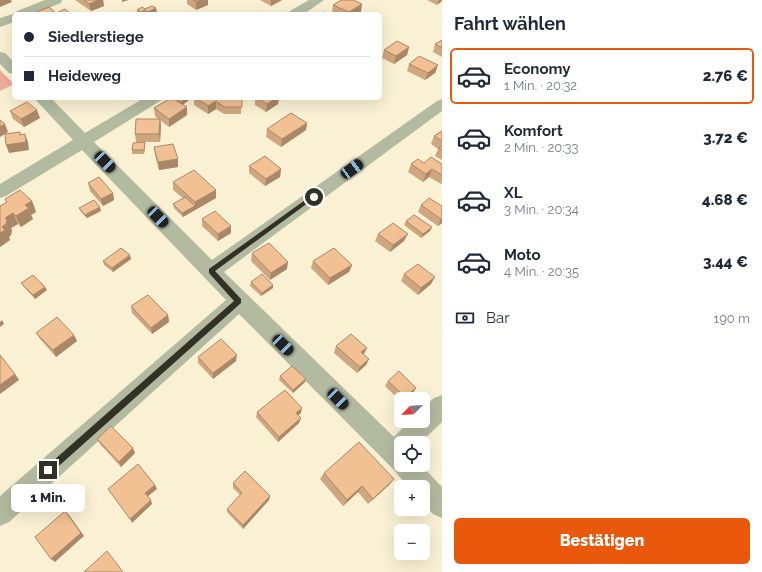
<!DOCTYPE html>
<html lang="de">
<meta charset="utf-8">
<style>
body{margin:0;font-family:Raleway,sans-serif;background:#f2f2f3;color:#1f2937;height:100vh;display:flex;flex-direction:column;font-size:15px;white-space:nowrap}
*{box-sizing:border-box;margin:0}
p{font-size:13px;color:#747a83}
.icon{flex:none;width:22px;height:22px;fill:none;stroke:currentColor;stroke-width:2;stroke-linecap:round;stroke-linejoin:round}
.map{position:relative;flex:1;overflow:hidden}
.details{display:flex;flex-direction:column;background:#fff;width:320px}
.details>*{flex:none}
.guide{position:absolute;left:12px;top:12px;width:370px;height:88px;border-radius:6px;box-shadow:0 4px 16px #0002;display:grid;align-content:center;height:88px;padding:0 12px;background:#fff}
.needle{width:26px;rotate:246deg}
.buttons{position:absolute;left:394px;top:392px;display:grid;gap:8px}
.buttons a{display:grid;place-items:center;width:36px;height:36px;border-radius:6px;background:#fff;box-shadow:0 4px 16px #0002;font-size:20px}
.end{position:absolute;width:18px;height:18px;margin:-9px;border:5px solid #333025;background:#fff;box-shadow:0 0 0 2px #fff}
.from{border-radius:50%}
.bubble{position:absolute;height:28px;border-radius:6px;background:#fff;box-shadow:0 4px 16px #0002;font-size:13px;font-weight:800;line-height:28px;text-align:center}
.car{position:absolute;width:12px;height:24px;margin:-12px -6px;border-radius:5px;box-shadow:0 0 3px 1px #0007;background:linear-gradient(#222 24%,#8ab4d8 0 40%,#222 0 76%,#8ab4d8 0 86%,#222 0)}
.guide b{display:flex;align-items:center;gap:14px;height:38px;font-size:15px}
.guide b+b{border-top:1px solid #e0e1e3}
.guide i{width:10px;height:10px;background:#1f2937}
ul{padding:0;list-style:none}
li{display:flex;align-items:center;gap:12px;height:56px;margin:0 8px 6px;padding:0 4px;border:2px solid transparent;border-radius:6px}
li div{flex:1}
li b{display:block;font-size:15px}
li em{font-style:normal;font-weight:800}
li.current{border-color:#ea580c}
li>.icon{width:36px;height:36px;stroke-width:1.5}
h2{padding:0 12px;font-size:18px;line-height:48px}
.pay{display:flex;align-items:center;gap:10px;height:44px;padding:0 12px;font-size:15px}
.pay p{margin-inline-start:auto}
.cta{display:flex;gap:8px;margin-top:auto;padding:8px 12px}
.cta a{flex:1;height:46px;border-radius:6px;background:#ea580c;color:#fff;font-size:16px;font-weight:800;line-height:46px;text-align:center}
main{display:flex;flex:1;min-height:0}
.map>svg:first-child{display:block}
.forest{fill:#efae9b}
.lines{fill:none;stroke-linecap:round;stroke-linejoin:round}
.minor{fill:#b2baa0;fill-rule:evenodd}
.wall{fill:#cfa67e}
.shaded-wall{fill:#a98767}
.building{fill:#f1c193;stroke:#a98767}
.route{fill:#333025}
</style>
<main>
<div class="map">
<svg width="442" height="572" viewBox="0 0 442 572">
<rect width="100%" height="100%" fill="#faf1d4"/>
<path class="forest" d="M0 70 14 84 0 91Z"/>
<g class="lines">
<path class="minor" d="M45 0H62L61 3 33 14H14V22L0 27V18L16 13 17 11Z
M309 0H324L304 14H288L290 11Z
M0 52 5 53 14 62V74L9 73 0 64Z
M34 98H51L85 133 144 98H163L160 101 94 142 212 260 437 101 442 99V111L224 272 394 437 409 421H423V408L434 398 442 395V422L420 443H401V465H421L442 487V518L433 514 423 503V487H408L394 470 239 314 9 522 0 526V496L226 300 82 150 6 196 0 198V184L73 140Z"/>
</g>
<path class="wall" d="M75 0H103L104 6 91 11Z
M187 0H208V5L196 10 187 4Z
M260 0H282L271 6Z
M427 0H442L437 5Z
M333 5 361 12 358 14H335L332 12Z
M145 9 157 12 152 14H137V10Z
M442 40V57L433 52 435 44Z
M409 47 407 55 394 64 382 58 384 50Z
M409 64 438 65 435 73 425 80 407 71Z
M170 98H189V100L182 105 187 115 169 127 160 120 161 126 160 142H136L135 134 158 119 155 116 154 108Z
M194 98H242L241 114H224L216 109 208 114 194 105Z
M255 98H279L278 104 266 112 255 105Z
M10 111 40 118 24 127 13 119Z
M307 123 306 130 281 147 266 137 267 129Z
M442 131V160L435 156 438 149 431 144 434 136Z
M145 146 144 154H132V150Z
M154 147 178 159V167L159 170 155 155Z
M424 163 442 164V183L441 184 429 177 423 182 408 172 411 164Z
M249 166 281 169 280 177 265 186 249 173Z
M173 182 216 198 183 217 174 208 173 204 183 198 173 190Z
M88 183 113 193 114 200 103 206 90 191Z
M5 199 32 201 36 212 31 215 33 219 21 227 18 224 11 228 12 231 11 235 9 237 10 240 0 247 6 202Z
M421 205 442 206V223L438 226 418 212Z
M79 208 101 211 87 218 81 212Z
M202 219 231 226V233L218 241 202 226Z
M406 221 432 227 430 231 421 238 404 225Z
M378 234 404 241 390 252 375 241Z
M252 253 287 269 270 280 251 261Z
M131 259 113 272 104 265 103 261Z
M313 261 352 265 349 272 328 285 311 268Z
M404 274 431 284 418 295 401 281Z
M251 282 273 288 261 296 250 286Z
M21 283 47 290 35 299 23 286Z
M131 306 168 315 169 322 152 334 132 313Z
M36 333 74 335 77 341 56 357 40 339Z
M336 346 369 359 366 365 357 373 334 353Z
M198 357 236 361 213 379 198 363Z
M280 376 306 379 305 382 293 393 279 380Z
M388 381 416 388 413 393 406 399H401V402L385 386Z
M257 412 301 413 298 415 299 423 278 442 256 417Z
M97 439 135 453 121 467 100 444Z
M324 473 394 479 389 485 368 504 358 492 343 506 320 479Z
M233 483 270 496 269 500 243 529 227 512V509L240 495 233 488Z"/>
<path class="shaded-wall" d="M0 0H11L12 2 0 7Z
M98 0H103L104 6 91 11 89 4Z
M122 0H129L122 2Z
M201 0H208V5L196 10V2Z
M271 0H282L271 6Z
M439 0H442V1L437 5Z
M362 4 361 12 358 14H349V12Z
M156 8 157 12 152 14H148V12Z
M145 10V14H141V12Z
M409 47 407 55 394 64 396 56Z
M438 65 435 73 425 80 428 73Z
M186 98H189V100L181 106V102Z
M276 98H279L278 104 266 112 267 104Z
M216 101V109L208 114V106Z
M187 107V115L169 127V119Z
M37 110 40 118 24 127 21 119Z
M160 119 161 126 160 142 159 134Z
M307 123 306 130 281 147 282 139Z
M5 124 8 132 0 137V127Z
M20 132 22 140 25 134 28 142 29 150 9 153 6 145 20 135Z
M145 142V146L144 154V150Z
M178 159V167L159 170 158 162Z
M281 169 280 177 265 186 266 179Z
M432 169 429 177 423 182 426 174Z
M216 190V198L195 210V202Z
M113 193 114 200 103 206 101 199Z
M32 201 36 212 31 215 33 219 21 227 16 216 25 205Z
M195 206V210L183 217 182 213Z
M100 207 101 211 87 218 85 215Z
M13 213 18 224 11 228 12 231 11 235 9 237 10 240 0 247V233L5 218Z
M441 219H442V223L438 226Z
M231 226V233L218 241V234Z
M432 227 430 231 421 238 423 234Z
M408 234 404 241 390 252 393 245Z
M130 255 131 259 113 272 112 268Z
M288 262 287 269 270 280 271 273Z
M352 265 349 272 328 285 330 278Z
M435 277 431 284 418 295 421 288Z
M273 285V288L261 296 262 293Z
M45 287 47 290 35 299 33 295Z
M168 315 169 322 152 334 151 328Z
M2 320 4 324 0 327V322Z
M74 335 77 341 56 357 53 350Z
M367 348 364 354 359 358 361 352Z
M237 355 236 361 213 379V373Z
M369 359 366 365 357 373 360 367Z
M15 374 19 380 0 394V385Z
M306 379 305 382 293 393V390Z
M416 388 413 393 406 399H404L405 397Z
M302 408 301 413 295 418 296 413Z
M301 418 299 423 278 442 279 437Z
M133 448 135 453 121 467 119 462Z
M394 479 389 485 368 504 373 499Z
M155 485 157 489 147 497 145 493Z
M362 486 358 492 343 506 347 500Z
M270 496 269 500 243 529V525Z
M151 500 152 504 132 523 130 519Z
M65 511 69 515 84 536 55 562 51 559Z"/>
<path class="building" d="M84 0H98L89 4Z
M193 0H201L196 2Z
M341 0H353L362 4 349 12 333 5Z
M152 6 156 8 148 12 145 10 141 12 137 10 142 7 145 9Z
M49 7 56 13 65 9 71 14H35L34 13Z
M324 12 328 14H321Z
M442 40V48L435 44Z
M397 41 409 47 396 56 384 50Z
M419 56 438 65 428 73 409 64Z
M171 98H172L187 107 169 119 154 108Z
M175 98H186L181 102Z
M196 98H242V107H224L216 101 208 106Z
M257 98H276L267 104Z
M27 102 37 110 21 119 10 111Z
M291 113 307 123 282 139 267 129Z
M136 119H160L159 134H135Z
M0 120 5 124 0 127Z
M442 131V141L434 136Z
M20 132V135L25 134 26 142 6 145 5 134Z
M145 142 144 150H132L133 143Z
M173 144 178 159 158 162 154 147Z
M442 145V150L439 148Z
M265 156 281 169 266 179 249 166Z
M431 157 442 164V175L432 169 426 174 411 164 418 159 424 163Z
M194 170 216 190 195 202 173 182Z
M99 177 113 193 101 199 88 183Z
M20 190 32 201 25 205 29 208 16 216 13 213 5 218 7 220 6 224 2 227 5 230 0 233V206L7 202 5 199Z
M185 197 195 206 182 213 173 204Z
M429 198 442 206V219H441L421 205Z
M94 200 100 207 85 215 79 208Z
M215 211 231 226 218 234 202 219Z
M414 215 432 227 423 234 406 221Z
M393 223 408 234 393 245 378 234Z
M269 243 288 262 271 273 252 253Z
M121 248 130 255 112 268 103 261Z
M334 248 352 265 330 278 313 261Z
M418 264 435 277 421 288 404 274Z
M262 274 273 285 262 293 251 282Z
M33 275 45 287 33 295 21 283Z
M148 295 168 315 151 328 131 306Z
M57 317 74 335 53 350 36 333Z
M351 334 367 348 361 352 369 359 360 367 336 346Z
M221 339 237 355 213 373 198 357Z
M0 355 15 374 0 385Z
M292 366 306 379 293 390 280 376Z
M399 371 416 388 405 397 388 381Z
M285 390 302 408 296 413 301 418 279 437 257 412Z
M111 426 133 448 119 462 97 439Z
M359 442 394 479 373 499 362 486 347 500 324 473Z
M138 464 155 485 145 493 151 500 130 519 108 489Z
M245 471 270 496 243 525 227 509 242 493 233 483Z
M65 511 81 533 51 559 35 537Z
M107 551 123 572H84Z"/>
<path class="route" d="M312 195 316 197 215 271 241 299V303L51 473H45V468L234 301 209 273V269Z"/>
</svg>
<div class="buttons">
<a><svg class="needle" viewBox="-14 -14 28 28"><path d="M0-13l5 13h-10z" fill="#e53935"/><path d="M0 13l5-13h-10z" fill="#747a83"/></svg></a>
<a><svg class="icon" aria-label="locate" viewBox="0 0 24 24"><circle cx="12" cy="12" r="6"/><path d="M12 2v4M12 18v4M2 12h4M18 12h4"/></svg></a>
<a>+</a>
<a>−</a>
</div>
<i class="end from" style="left:314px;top:197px"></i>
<i class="end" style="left:48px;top:470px"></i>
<div class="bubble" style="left:11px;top:484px;width:74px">1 Min.</div>
<i class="car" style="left:105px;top:162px;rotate:136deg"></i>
<i class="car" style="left:352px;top:169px;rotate:54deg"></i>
<i class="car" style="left:158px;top:217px;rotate:136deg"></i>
<i class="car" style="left:283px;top:345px;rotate:134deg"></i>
<i class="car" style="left:338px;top:399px;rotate:135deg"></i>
<div class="guide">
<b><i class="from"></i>Siedlerstiege</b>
<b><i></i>Heideweg</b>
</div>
</div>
<section class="details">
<h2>Fahrt wählen</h2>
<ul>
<li class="current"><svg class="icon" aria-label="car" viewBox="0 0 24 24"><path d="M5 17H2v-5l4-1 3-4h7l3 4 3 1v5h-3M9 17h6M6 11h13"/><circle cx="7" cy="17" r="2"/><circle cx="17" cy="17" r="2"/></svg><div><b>Economy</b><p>1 Min. · 20:32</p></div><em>2.76 €</em></li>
<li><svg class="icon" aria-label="car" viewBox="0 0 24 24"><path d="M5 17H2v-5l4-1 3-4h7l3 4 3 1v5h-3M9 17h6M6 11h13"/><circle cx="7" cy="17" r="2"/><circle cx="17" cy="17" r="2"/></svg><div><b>Komfort</b><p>2 Min. · 20:33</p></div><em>3.72 €</em></li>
<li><svg class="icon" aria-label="car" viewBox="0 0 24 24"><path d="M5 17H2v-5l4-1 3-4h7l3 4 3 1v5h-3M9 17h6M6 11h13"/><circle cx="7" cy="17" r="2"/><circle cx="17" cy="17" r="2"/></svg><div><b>XL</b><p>3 Min. · 20:34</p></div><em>4.68 €</em></li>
<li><svg class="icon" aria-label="car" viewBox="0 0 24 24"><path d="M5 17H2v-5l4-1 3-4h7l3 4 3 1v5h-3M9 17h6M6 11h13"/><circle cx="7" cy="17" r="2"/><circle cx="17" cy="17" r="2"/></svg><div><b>Moto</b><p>4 Min. · 20:35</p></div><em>3.44 €</em></li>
</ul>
<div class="pay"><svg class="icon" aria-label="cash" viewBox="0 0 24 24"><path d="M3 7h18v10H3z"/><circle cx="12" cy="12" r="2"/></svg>Bar<p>190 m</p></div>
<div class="cta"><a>Bestätigen</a></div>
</section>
</main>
